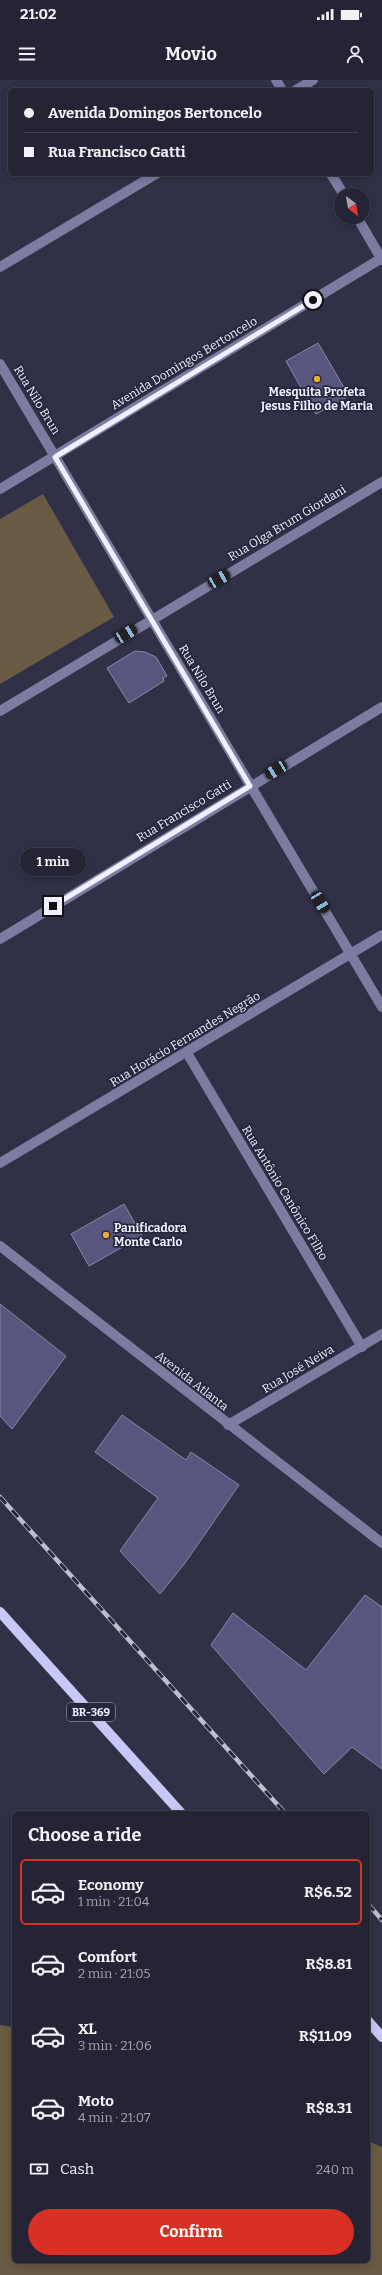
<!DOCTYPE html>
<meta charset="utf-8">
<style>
body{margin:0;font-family:Bitter,serif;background:#2c2c3d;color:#f1f3f6;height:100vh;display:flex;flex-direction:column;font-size:15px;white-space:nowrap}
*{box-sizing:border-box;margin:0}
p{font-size:13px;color:#a3a4ad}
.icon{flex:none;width:22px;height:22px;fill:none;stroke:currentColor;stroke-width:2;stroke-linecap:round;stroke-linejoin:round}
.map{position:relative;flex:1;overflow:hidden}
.sheet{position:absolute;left:12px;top:1731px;width:358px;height:452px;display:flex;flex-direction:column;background:#242435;border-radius:6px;box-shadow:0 2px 10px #0003,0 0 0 1px #414150}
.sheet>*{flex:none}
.banner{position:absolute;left:8px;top:8px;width:366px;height:88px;border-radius:6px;box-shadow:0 2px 10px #0003,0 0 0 1px #414150;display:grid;align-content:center;height:88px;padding:0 16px;background:#242435}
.needle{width:26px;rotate:149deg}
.buttons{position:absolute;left:334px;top:108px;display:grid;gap:8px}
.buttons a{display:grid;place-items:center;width:36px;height:36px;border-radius:50%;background:#242435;box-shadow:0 2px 10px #0003,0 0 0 1px #414150;font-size:20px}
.end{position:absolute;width:18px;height:18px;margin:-9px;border:5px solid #efefff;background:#111;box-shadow:0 0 0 2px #111}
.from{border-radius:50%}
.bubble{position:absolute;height:28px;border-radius:14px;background:#242435;box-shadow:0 2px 10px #0003,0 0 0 1px #414150;font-size:13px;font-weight:700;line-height:28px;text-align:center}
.car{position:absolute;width:12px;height:24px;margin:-12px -6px;border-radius:5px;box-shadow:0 0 3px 1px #0007;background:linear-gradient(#222 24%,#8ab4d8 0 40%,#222 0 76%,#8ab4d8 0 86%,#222 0)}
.banner b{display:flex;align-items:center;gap:14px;height:38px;font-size:15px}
.banner b+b{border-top:1px solid #414150}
.banner i{width:10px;height:10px;background:#f1f3f6}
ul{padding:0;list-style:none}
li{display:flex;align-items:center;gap:12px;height:66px;margin:0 8px 6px;padding:0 8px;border:2px solid transparent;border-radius:6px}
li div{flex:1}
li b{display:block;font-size:15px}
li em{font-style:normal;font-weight:700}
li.selected{border-color:#d93025}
li>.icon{width:36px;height:36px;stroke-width:1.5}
h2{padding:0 16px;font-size:18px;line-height:48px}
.pay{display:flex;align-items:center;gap:10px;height:44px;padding:0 16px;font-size:15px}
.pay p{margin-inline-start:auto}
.button{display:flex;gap:8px;margin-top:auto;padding:8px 16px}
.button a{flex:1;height:46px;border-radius:24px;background:#d93025;color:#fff;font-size:16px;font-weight:700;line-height:46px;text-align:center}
.status{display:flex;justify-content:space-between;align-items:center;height:28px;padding:0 20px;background:#242435;direction:ltr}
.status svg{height:11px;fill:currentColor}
header{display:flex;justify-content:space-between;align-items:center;height:52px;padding:0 16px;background:#242435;font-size:18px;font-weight:700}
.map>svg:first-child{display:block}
.green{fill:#695a43}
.building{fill:#56567e;stroke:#8889a4}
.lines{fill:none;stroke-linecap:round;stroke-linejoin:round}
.minor{stroke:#7b7ca0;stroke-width:10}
.major{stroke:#c7c8f5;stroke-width:10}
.rail-casing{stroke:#bebecf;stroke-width:4.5}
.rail{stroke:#26263c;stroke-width:3;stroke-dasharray:9;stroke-linecap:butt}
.route{stroke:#efefff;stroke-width:5}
.poi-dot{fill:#e8ac37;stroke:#26263c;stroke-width:1.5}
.labels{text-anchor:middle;stroke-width:3.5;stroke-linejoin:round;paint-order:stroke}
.shield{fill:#26263c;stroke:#b3b3c4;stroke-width:1}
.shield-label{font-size:11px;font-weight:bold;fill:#efefff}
.street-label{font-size:12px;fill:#efefff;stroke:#26263c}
.poi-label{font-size:12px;font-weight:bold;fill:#efefff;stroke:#26263c}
</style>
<div class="status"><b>21:02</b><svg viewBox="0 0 49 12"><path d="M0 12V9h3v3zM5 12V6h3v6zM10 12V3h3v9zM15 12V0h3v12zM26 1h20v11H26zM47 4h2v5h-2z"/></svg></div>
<header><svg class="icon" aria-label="menu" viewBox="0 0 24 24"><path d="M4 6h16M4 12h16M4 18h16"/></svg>Movio<svg class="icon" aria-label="person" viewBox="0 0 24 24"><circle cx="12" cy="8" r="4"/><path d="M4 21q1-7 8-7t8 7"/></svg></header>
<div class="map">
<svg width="382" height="2195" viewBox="0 0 382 2195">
<rect width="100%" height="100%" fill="#303047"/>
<path class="green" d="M43 414 114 537 0 604V439Z
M0 1945 14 1947V2181H368V2061L382 2067V2195H0Z"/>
<path class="building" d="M318 263 349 316 316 334 286 281Z
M135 571 145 572 156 577 167 596 163 598 164 601 129 623 107 588Z
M124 1124 142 1156 89 1186 71 1154Z
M0 1224 66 1276 12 1349 0 1336Z
M122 1335 186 1380 191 1372 239 1405 185 1483 160 1514 120 1471 158 1418 95 1372Z
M365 1515 382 1527V1689L352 1667 324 1694 211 1565 233 1533 306 1590Z"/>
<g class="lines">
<path class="minor" d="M276 0 282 10
M296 10 313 0
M331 94 344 115
M357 137 382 180
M0 187 156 94
M0 284 382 927
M0 409 382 178
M0 631 382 402
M0 859 382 627
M187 973 362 1267
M0 1083 382 855
M0 1166 382 1463
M228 1345 382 1254"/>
<path class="major" d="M0 1532 181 1733
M368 1941 382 1957"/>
<defs>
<path id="rail" d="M0 1417 285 1733
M368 1824 382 1840"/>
</defs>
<use href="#rail" class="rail-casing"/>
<use href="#rail" class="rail"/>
</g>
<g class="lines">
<path class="route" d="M53 826 250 706 55 377 313 220"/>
</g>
<g class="poi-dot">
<circle cx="317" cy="299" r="4"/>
<circle cx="106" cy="1155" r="4"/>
</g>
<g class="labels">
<rect class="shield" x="67" y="1623" width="48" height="18" rx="3"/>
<g class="shield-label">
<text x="91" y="1636">BR-369</text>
</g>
<g class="street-label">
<text transform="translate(184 283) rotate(-31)" y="4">Avenida Domingos Bertoncelo</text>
<text transform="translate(37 320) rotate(59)" y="4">Rua Nilo Brun</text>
<text transform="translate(287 443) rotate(-31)" y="4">Rua Olga Brum Giordani</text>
<text transform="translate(202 599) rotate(59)" y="4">Rua Nilo Brun</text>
<text transform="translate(184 731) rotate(-31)" y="4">Rua Francisco Gatti</text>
<text transform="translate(185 959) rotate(-31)" y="4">Rua Horácio Fernandes Negrão</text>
<text transform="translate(285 1113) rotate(59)" y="4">Rua Antônio Canônico Filho</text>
<text transform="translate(298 1289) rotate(-31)" y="4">Rua José Neiva</text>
<text transform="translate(192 1301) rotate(38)" y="4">Avenida Atlanta</text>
</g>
<g class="poi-label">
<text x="317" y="316">Mesquita Profeta<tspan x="317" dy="14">Jesus Filho de Maria</tspan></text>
<text x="114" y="1152" text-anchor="start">Panificadora<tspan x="114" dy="14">Monte Carlo</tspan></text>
</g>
</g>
</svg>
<div class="buttons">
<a><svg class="needle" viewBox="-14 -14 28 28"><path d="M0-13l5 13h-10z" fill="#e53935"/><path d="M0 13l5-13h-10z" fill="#a3a4ad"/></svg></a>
</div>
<i class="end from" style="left:313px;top:220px"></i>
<i class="end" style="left:53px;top:826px"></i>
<div class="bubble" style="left:20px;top:768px;width:66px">1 min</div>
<i class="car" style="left:219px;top:499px;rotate:60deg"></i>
<i class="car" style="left:126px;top:554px;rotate:59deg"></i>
<i class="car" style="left:276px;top:690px;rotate:239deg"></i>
<i class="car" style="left:320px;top:822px;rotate:149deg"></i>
<div class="banner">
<b><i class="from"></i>Avenida Domingos Bertoncelo</b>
<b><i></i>Rua Francisco Gatti</b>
</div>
<section class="sheet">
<h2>Choose a ride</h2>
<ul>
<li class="selected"><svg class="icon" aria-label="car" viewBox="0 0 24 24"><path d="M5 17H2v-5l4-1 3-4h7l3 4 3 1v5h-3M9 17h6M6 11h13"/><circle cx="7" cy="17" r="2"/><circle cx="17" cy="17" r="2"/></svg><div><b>Economy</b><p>1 min · 21:04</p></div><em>R$6.52</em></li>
<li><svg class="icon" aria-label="car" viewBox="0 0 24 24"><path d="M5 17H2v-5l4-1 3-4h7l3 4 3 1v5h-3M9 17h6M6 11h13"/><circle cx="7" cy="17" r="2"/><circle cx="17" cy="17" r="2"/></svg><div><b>Comfort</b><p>2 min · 21:05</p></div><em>R$8.81</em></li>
<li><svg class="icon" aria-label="car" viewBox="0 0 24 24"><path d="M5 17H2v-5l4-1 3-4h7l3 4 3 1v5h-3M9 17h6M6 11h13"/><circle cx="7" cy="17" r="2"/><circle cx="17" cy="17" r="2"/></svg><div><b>XL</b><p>3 min · 21:06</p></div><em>R$11.09</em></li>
<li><svg class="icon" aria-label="car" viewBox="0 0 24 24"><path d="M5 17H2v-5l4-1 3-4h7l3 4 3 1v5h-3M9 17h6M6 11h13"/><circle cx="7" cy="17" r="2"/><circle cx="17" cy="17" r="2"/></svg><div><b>Moto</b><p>4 min · 21:07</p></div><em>R$8.31</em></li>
</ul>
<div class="pay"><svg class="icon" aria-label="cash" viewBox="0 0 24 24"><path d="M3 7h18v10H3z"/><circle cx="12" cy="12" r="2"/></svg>Cash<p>240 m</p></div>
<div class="button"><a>Confirm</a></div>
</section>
</div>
